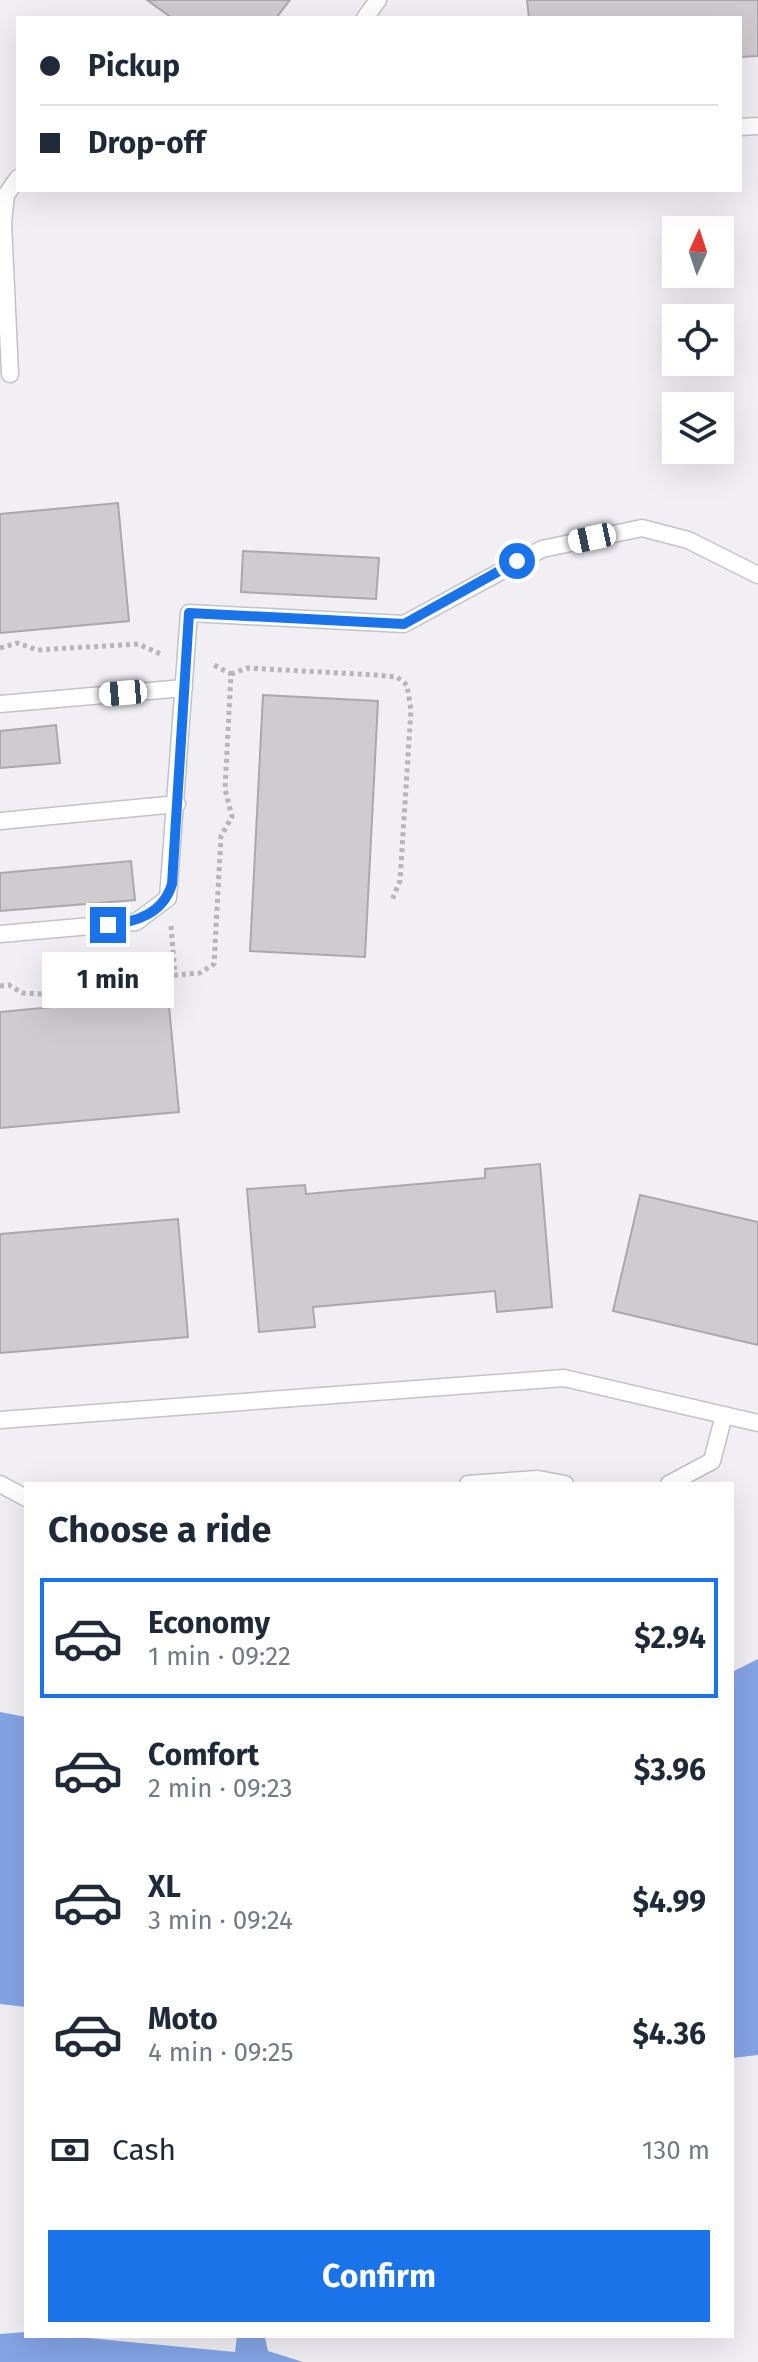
<!DOCTYPE html>
<meta charset="utf-8">
<style>
body{margin:0;font-family:"Fira Sans",sans-serif;background:#f6f6f7;color:#1f2937;height:100vh;display:flex;flex-direction:column;font-size:30px;white-space:nowrap}
*{box-sizing:border-box;margin:0}
p{font-size:26px;color:#747a83}
.icon{flex:none;width:44px;height:44px;fill:none;stroke:currentColor;stroke-width:2;stroke-linecap:round;stroke-linejoin:round}
.map{position:relative;flex:1;overflow:hidden}
.details{position:absolute;left:24px;top:1482px;width:710px;height:856px;display:flex;flex-direction:column;background:#fff;border-radius:0px;box-shadow:0 8px 32px #0002}
.details>*{flex:none}
.banner{position:absolute;left:16px;top:16px;width:726px;height:176px;border-radius:0px;box-shadow:0 8px 32px #0002;display:grid;align-content:center;height:176px;padding:0 24px;background:#fff}
.needle{width:52px;rotate:3deg}
.buttons{position:absolute;left:662px;top:216px;display:grid;gap:16px}
.buttons a{display:grid;place-items:center;width:72px;height:72px;border-radius:0px;background:#fff;box-shadow:0 8px 32px #0002;font-size:40px}
.end{position:absolute;width:36px;height:36px;margin:-18px;border:10px solid #1a73e8;background:#fff;box-shadow:0 0 0 4px #fff}
.from{border-radius:50%}
.bubble{position:absolute;height:56px;border-radius:0px;background:#fff;box-shadow:0 8px 32px #0002;font-size:26px;font-weight:700;line-height:56px;text-align:center}
.car{position:absolute;width:24px;height:48px;margin:-24px -12px;border-radius:10px;box-shadow:0 0 6px 2px #0007;background:linear-gradient(#fff 24%,#345 0 40%,#fff 0 76%,#345 0 86%,#fff 0)}
.banner b{display:flex;align-items:center;gap:28px;height:76px;font-size:30px}
.banner b+b{border-top:2px solid #e0e1e3}
.banner i{width:20px;height:20px;background:#1f2937}
ul{padding:0;list-style:none}
li{display:flex;align-items:center;gap:24px;height:120px;margin:0 16px 12px;padding:0 8px;border:4px solid transparent;border-radius:0px}
li div{flex:1}
li b{display:block;font-size:30px}
li em{font-style:normal;font-weight:700}
li.current{border-color:#1a73e8}
li>.icon{width:72px;height:72px;stroke-width:1.5}
h2{padding:0 24px;font-size:36px;line-height:96px}
.pay{display:flex;align-items:center;gap:20px;height:88px;padding:0 24px;font-size:30px}
.pay p{margin-inline-start:auto}
.cta{display:flex;gap:16px;margin-top:auto;padding:16px 24px}
.cta a{flex:1;height:92px;border-radius:0px;background:#1a73e8;color:#fff;font-size:32px;font-weight:700;line-height:92px;text-align:center}
.map>svg:first-child{display:block}
.water{fill:#84a4e6}
.building{fill:#d0cbcf;stroke:#aca7ab;stroke-width:2}
.lines{fill:none;stroke-linecap:round;stroke-linejoin:round}
.lane-casing{stroke:#c3c2c7;stroke-width:19}
.path{stroke:#b7b5b9;stroke-width:5;stroke-dasharray:4 4;stroke-linecap:butt}
.lane{stroke:#fff;stroke-width:16}
.route{stroke:#1a73e8;stroke-width:10}
</style>
<div class="map">
<svg width="758" height="2362" viewBox="0 0 758 2362">
<rect width="100%" height="100%" fill="#f1eff4"/>
<path class="water" d="M758 1659V2055L732 2058V1672Z
M0 1712 26 1717V2007L0 2004Z
M25 2332 26 2336H67L235 2352 237 2336 265 2338 268 2351 303 2362H0V2334Z"/>
<path class="building" d="M147 0H290L276 18H172Z
M527 0H758V56L740 57V18H529Z
M118 503 129 621 0 633V514Z
M243 551 379 558 376 599 241 592Z
M263 695 378 701 365 957 250 951Z
M56 725 60 763 0 768V731Z
M131 861 135 900 0 911V873Z
M168 996 179 1112 0 1128V1012Z
M540 1164 552 1307 497 1312 495 1291 313 1307 315 1327 259 1332 247 1189 305 1185 306 1194 485 1178V1169Z
M640 1195 758 1222V1345L613 1311Z
M178 1219 188 1337 0 1353V1234Z"/>
<g class="lines">
<defs>
<path id="lane" d="M365 18 378 0
M740 127 758 126
M10 374 3 223 6 195 18 178
M0 704 184 688
M0 821 177 804
M0 934 136 922 168 898 189 613 404 624 542 549 642 528 688 540 758 575
M0 1420 564 1378 758 1423
M0 1484 26 1498
M468 1484 538 1479 565 1484
M669 1484 712 1461 724 1415"/>
</defs>
<use href="#lane" class="lane-casing"/>
<path class="path" d="M0 648 17 643 38 650 138 644 163 655
M231 674 247 668 376 675 397 677 407 685 411 710 400 881 392 900
M171 926 175 975 200 973 214 964 221 836 232 817 225 789 231 674 212 664
M0 986 9 985 22 993 42 994 64 982 175 975"/>
<use href="#lane" class="lane"/>
</g>
<g class="lines">
<path class="route" d="M108 925C136 922 163 914 172 884L189 613 404 624 517 561"/>
</g>
</svg>
<div class="buttons">
<a><svg class="needle" viewBox="-14 -14 28 28"><path d="M0-13l5 13h-10z" fill="#e53935"/><path d="M0 13l5-13h-10z" fill="#747a83"/></svg></a>
<a><svg class="icon" aria-label="locate" viewBox="0 0 24 24"><circle cx="12" cy="12" r="6"/><path d="M12 2v4M12 18v4M2 12h4M18 12h4"/></svg></a>
<a><svg class="icon" aria-label="layers" viewBox="0 0 24 24"><path d="M12 4l9 5-9 5-9-5zM3 14l9 5 9-5"/></svg></a>
</div>
<i class="end from" style="left:517px;top:561px"></i>
<i class="end" style="left:108px;top:925px"></i>
<div class="bubble" style="left:42px;top:952px;width:132px">1 min</div>
<i class="car" style="left:592px;top:538px;rotate:258deg"></i>
<i class="car" style="left:123px;top:693px;rotate:265deg"></i>
<div class="banner">
<b><i class="from"></i>Pickup</b>
<b><i></i>Drop-off</b>
</div>
<section class="details">
<h2>Choose a ride</h2>
<ul>
<li class="current"><svg class="icon" aria-label="car" viewBox="0 0 24 24"><path d="M5 17H2v-5l4-1 3-4h7l3 4 3 1v5h-3M9 17h6M6 11h13"/><circle cx="7" cy="17" r="2"/><circle cx="17" cy="17" r="2"/></svg><div><b>Economy</b><p>1 min · 09:22</p></div><em>$2.94</em></li>
<li><svg class="icon" aria-label="car" viewBox="0 0 24 24"><path d="M5 17H2v-5l4-1 3-4h7l3 4 3 1v5h-3M9 17h6M6 11h13"/><circle cx="7" cy="17" r="2"/><circle cx="17" cy="17" r="2"/></svg><div><b>Comfort</b><p>2 min · 09:23</p></div><em>$3.96</em></li>
<li><svg class="icon" aria-label="car" viewBox="0 0 24 24"><path d="M5 17H2v-5l4-1 3-4h7l3 4 3 1v5h-3M9 17h6M6 11h13"/><circle cx="7" cy="17" r="2"/><circle cx="17" cy="17" r="2"/></svg><div><b>XL</b><p>3 min · 09:24</p></div><em>$4.99</em></li>
<li><svg class="icon" aria-label="car" viewBox="0 0 24 24"><path d="M5 17H2v-5l4-1 3-4h7l3 4 3 1v5h-3M9 17h6M6 11h13"/><circle cx="7" cy="17" r="2"/><circle cx="17" cy="17" r="2"/></svg><div><b>Moto</b><p>4 min · 09:25</p></div><em>$4.36</em></li>
</ul>
<div class="pay"><svg class="icon" aria-label="cash" viewBox="0 0 24 24"><path d="M3 7h18v10H3z"/><circle cx="12" cy="12" r="2"/></svg>Cash<p>130 m</p></div>
<div class="cta"><a>Confirm</a></div>
</section>
</div>
